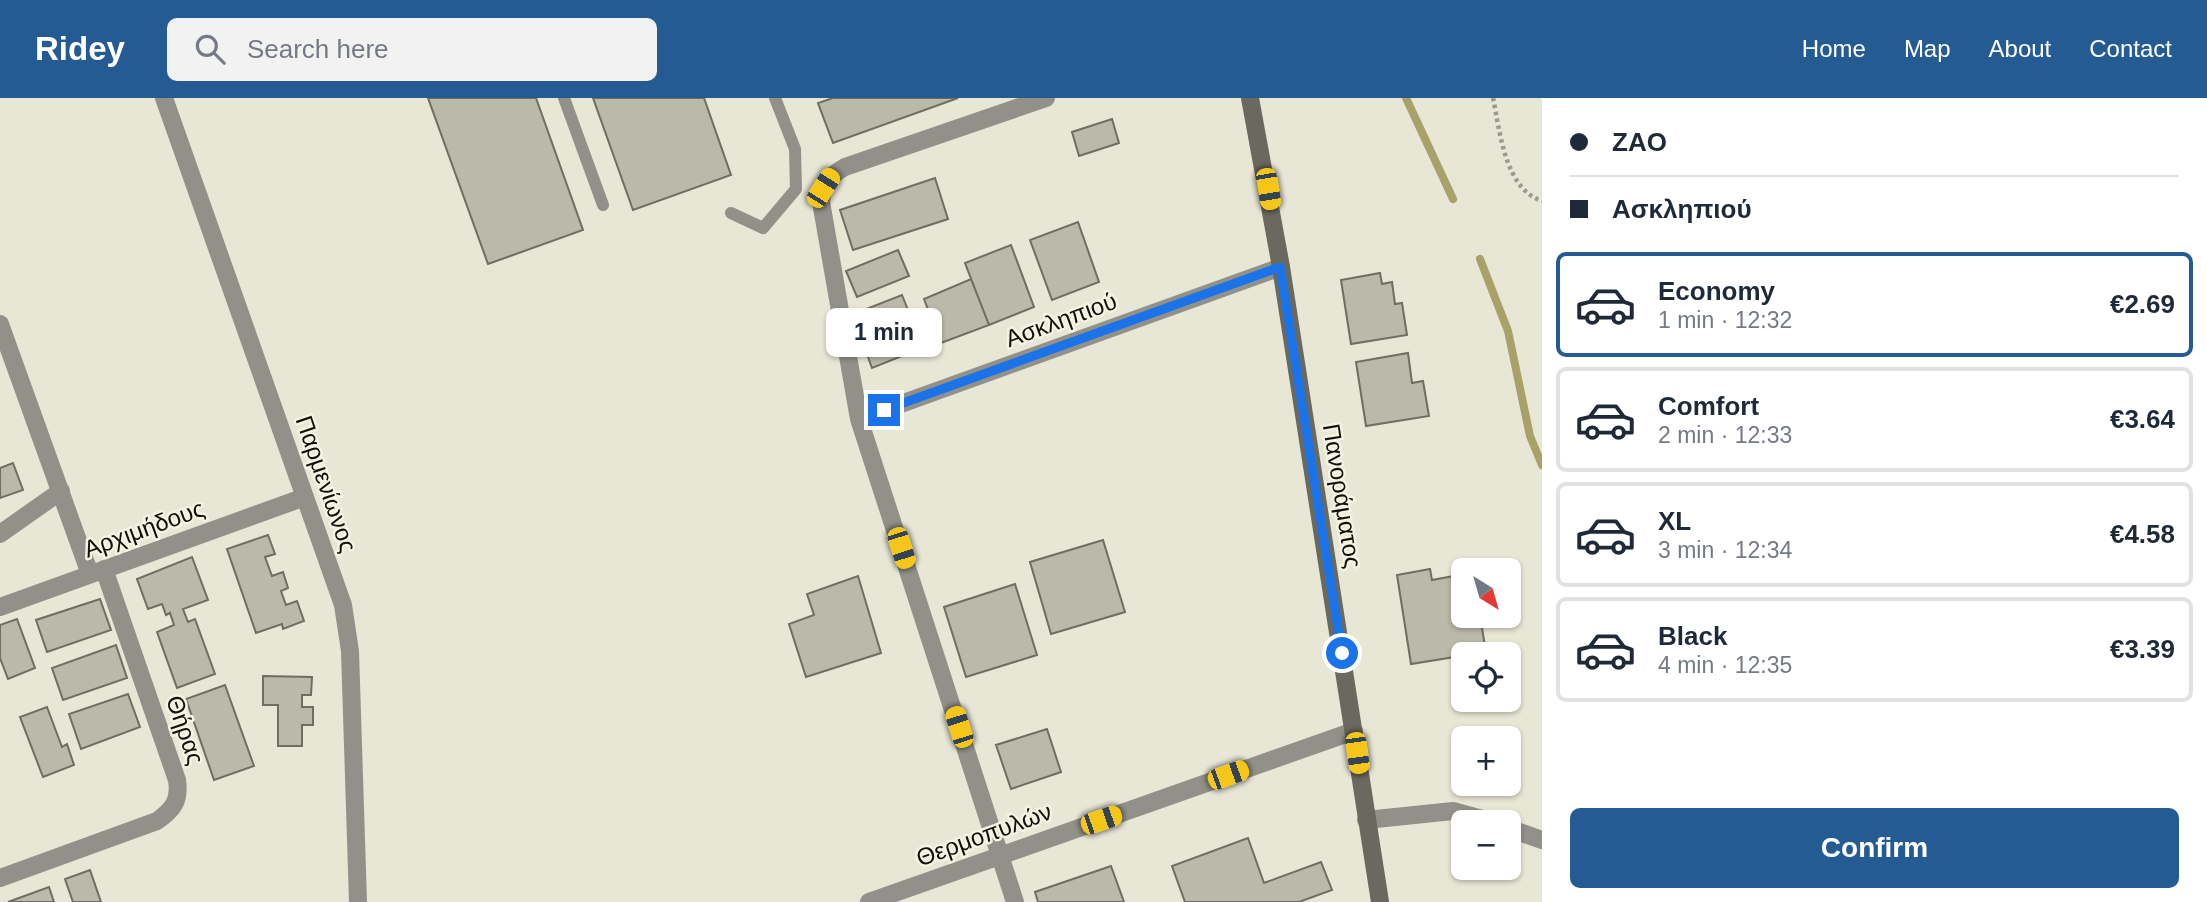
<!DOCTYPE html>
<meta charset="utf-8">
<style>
body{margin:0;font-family:Helvetica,sans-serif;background:#f2f2f3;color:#1f2937;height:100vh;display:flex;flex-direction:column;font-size:26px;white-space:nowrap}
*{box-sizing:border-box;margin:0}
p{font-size:23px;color:#747a83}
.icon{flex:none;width:38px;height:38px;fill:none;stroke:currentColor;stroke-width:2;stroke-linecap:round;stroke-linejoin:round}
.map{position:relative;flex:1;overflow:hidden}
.drawer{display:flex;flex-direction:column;background:#fff;width:665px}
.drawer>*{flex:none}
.guide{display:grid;align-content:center;height:154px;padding:0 28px;background:#fff}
.needle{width:46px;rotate:143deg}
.fabs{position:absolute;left:1451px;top:460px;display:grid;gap:14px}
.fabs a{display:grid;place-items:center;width:70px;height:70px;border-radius:10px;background:#fff;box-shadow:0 2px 5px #0004;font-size:35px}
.end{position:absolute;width:32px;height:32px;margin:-16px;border:9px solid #1a73e8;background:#fff;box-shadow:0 0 0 4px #fff}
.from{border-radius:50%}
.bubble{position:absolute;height:49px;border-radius:10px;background:#fff;box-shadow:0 2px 5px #0004;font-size:23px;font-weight:600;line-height:49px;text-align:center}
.car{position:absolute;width:21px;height:42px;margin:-21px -10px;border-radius:9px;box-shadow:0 0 5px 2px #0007;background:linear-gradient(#f5c518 24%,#345 0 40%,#f5c518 0 76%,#345 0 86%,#f5c518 0)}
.guide b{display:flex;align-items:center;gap:24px;height:66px;font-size:26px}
.guide b+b{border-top:2px solid #e0e1e3}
.guide i{width:18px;height:18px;background:#1f2937}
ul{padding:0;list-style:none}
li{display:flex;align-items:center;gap:21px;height:105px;margin:0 14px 10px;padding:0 14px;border:4px solid #e0e1e3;border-radius:10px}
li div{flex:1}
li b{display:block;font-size:26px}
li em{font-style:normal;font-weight:600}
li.selected{border-color:#245b93}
li>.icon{width:63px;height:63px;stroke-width:1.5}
.action{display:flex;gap:14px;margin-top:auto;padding:14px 28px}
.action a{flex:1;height:80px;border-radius:10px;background:#245b93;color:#fff;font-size:28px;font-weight:600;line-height:80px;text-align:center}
header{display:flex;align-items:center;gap:42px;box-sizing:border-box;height:98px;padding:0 35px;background:#245b93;color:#fff}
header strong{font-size:33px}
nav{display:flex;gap:38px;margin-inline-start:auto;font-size:24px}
.search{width:490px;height:63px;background:#f2f2f3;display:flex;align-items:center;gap:18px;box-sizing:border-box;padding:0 24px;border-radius:10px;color:#747a83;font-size:26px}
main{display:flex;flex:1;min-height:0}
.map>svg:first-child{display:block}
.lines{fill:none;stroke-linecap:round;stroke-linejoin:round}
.stream{stroke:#a8a169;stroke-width:8}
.building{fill:#bbb9a9;stroke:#706e5f;stroke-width:2}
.path{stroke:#9c9a8d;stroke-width:4.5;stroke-dasharray:3.5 3.5;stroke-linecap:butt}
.lane{stroke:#91918a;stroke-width:12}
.street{stroke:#91918a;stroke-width:18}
.secondary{stroke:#6a695f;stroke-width:18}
.route{stroke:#1a73e8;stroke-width:9}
.labels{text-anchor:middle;stroke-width:5;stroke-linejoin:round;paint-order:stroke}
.street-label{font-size:24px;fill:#11100a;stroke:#f5f3e2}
</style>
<header>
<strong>Ridey</strong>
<div class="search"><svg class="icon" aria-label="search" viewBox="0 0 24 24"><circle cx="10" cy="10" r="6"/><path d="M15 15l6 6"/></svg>Search here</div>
<nav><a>Home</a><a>Map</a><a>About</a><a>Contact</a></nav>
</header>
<main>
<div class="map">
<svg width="1542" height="804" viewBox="0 0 1542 804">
<rect width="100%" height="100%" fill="#e8e6d5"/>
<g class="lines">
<path class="stream" d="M1406 0 1453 101
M1480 161 1508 233 1530 338 1542 367"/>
</g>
<path class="building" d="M428 0H536L583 132 488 166Z
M593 0H704L731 77 633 112Z
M833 0H958L833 45 818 5Z
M1112 21 1119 45 1079 58 1072 34Z
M935 80 948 121 853 152 840 112Z
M1078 124 1099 184 1052 202 1030 142Z
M1011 147 1034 209 989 227 965 165Z
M898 152 909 178 857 199 846 173Z
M1380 175 1382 186 1392 184 1395 206 1402 205 1407 237 1351 246 1341 182Z
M971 181 989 227 941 245 924 201Z
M902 197 918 237 912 239 917 252 872 270 864 248 872 245 869 237 865 238 856 215Z
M1408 255 1412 285 1423 283 1429 318 1366 328 1356 264Z
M13 365 23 392 0 400V370Z
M268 437 275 456 265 459 272 478 283 474 288 490 281 493 286 507 297 503 304 523 283 531 282 526 256 535 227 451Z
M1103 442 1125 514 1051 536 1030 464Z
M192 459 208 502 183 511 188 524 195 521 215 576 177 590 157 534 174 527 170 515 166 517 162 506 148 511 137 481Z
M1430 471 1432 482 1459 477 1463 518H1480L1486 554 1411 566 1397 477Z
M858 478 881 555 806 579 789 526 814 517 807 496Z
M1015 486 1037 557 966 579 944 509Z
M100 501 111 532 47 554 36 522Z
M17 521 35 570 8 581 0 560V527Z
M116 547 127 580 63 602 52 570Z
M263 578 312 579 311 597H302V609H313V627H302V648H278V607H263Z
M225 587 254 668 214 682 186 601Z
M128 596 140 629 81 651 69 616Z
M47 609 62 649 67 646 74 667 43 679 20 619Z
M1047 631 1061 674 1011 691 996 647Z
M1248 740 1264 785 1321 764 1332 792 1299 804H1185L1172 768Z
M1111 768 1124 804H1038L1035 794Z
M90 772 101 804H73L65 781Z
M49 789 54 804H8Z"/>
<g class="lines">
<path class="path" d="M1493 0C1500 34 1505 91 1542 103"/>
<path class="lane" d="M564 0 603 107
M731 115 763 130 796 91 795 51 775 0"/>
<path class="street" d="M164 0 343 507 350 553 358 804
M0 226 90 476
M859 321 1281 169
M0 436 61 393
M0 509 305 399
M1366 722 1453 713 1493 724
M1508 730 1542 742
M0 780 157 723C174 711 180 702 177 682L104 471
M869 804 1354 633
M1015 804 859 321 821 104C823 86 829 78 845 69L1046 0"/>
<path class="secondary" d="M1250 0 1281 169 1380 804"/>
</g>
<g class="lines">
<path class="route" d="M884 312 1280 169 1342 555"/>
</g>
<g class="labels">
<g class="street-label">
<text transform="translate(1061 222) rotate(-20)" y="8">Ασκληπιού</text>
<text transform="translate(326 386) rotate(71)" y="8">Παρμενίωνος</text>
<text transform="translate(1342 398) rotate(81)" y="8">Πανοράματος</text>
<text transform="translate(144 431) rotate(-20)" y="8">Αρχιμήδους</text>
<text transform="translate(185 632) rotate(71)" y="8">Θήρας</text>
<text transform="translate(984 737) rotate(-20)" y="8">Θερμοπυλών</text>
</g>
</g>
</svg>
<div class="fabs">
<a><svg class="needle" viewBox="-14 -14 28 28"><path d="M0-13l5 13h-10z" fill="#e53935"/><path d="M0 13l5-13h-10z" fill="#747a83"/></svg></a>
<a><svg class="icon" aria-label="locate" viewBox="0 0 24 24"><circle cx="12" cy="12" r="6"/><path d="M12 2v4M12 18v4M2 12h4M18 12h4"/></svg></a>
<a>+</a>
<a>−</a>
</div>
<i class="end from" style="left:1342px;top:555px"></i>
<i class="end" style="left:884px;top:312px"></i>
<div class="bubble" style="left:826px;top:210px;width:116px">1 min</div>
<i class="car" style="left:823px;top:90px;rotate:32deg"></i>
<i class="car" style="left:1268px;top:91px;rotate:170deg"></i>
<i class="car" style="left:901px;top:450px;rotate:162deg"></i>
<i class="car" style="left:959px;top:629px;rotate:342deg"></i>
<i class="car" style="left:1357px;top:655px;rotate:172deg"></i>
<i class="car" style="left:1228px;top:677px;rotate:70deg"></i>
<i class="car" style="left:1101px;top:722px;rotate:71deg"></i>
</div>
<section class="drawer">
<div class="guide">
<b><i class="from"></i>ZAO</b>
<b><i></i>Ασκληπιού</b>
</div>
<ul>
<li class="selected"><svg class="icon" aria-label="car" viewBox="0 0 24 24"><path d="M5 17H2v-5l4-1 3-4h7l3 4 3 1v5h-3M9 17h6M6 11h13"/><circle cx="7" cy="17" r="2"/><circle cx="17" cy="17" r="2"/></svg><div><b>Economy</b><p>1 min · 12:32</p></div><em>€2.69</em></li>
<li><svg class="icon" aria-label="car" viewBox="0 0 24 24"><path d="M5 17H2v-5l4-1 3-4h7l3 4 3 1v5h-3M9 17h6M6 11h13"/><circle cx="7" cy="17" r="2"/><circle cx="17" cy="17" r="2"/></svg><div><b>Comfort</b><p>2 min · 12:33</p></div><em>€3.64</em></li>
<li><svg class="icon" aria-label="car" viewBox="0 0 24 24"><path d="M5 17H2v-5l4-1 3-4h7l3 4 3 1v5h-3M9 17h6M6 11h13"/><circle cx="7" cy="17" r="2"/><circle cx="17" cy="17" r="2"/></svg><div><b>XL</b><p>3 min · 12:34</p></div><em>€4.58</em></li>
<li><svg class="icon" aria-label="car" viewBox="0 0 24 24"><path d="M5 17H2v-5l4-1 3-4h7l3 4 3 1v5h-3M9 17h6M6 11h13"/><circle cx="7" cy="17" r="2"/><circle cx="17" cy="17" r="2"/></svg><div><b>Black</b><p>4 min · 12:35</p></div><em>€3.39</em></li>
</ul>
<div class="action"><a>Confirm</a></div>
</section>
</main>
